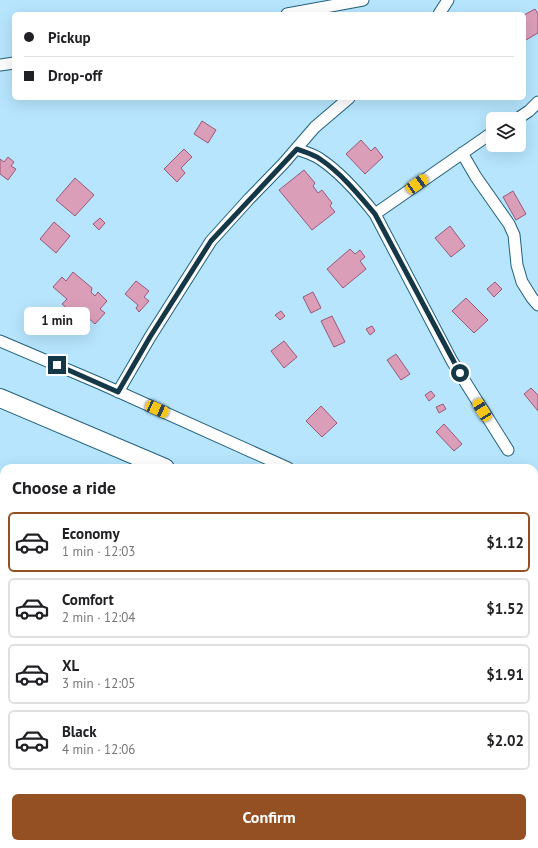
<!DOCTYPE html>
<meta charset="utf-8">
<style>
body{margin:0;font-family:"PT Sans",sans-serif;background:#f6f6f6;color:#202124;height:100vh;display:flex;flex-direction:column;font-size:15px;white-space:nowrap}
*{box-sizing:border-box;margin:0}
p{font-size:13px;color:#757577}
.icon{flex:none;width:22px;height:22px;fill:none;stroke:currentColor;stroke-width:2;stroke-linecap:round;stroke-linejoin:round}
.map{position:relative;flex:1;overflow:hidden}
.panel{position:absolute;left:0px;top:464px;width:538px;height:384px;display:flex;flex-direction:column;background:#fff;border-radius:12px 12px 0 0;box-shadow:0 4px 16px #0002}
.panel>*{flex:none}
.top-card{position:absolute;left:12px;top:12px;width:514px;height:88px;border-radius:6px;box-shadow:0 4px 16px #0002;display:grid;align-content:center;height:88px;padding:0 12px;background:#fff}
.tools{position:absolute;left:486px;top:112px;display:grid;gap:8px}
.tools a{display:grid;place-items:center;width:40px;height:40px;border-radius:6px;background:#fff;box-shadow:0 4px 16px #0002;font-size:20px}
.end{position:absolute;width:18px;height:18px;margin:-9px;border:5px solid #153848;background:#fff;box-shadow:0 0 0 2px #fff}
.from{border-radius:50%}
.bubble{position:absolute;height:28px;border-radius:6px;background:#fff;box-shadow:0 4px 16px #0002;font-size:13px;font-weight:800;line-height:28px;text-align:center}
.car{position:absolute;width:12px;height:24px;margin:-12px -6px;border-radius:5px;box-shadow:0 0 3px 1px #0007;background:linear-gradient(#f5c518 24%,#345 0 40%,#f5c518 0 76%,#345 0 86%,#f5c518 0)}
.top-card b{display:flex;align-items:center;gap:14px;height:38px;font-size:15px}
.top-card b+b{border-top:1px solid #e0e0e0}
.top-card i{width:10px;height:10px;background:#202124}
ul{padding:0;list-style:none}
li{display:flex;align-items:center;gap:12px;height:60px;margin:0 8px 6px;padding:0 4px;border:2px solid #e0e0e0;border-radius:6px}
li div{flex:1}
li b{display:block;font-size:15px}
li em{font-style:normal;font-weight:800}
li.current{border-color:#945023}
li>.icon{width:36px;height:36px;stroke-width:1.5}
h2{padding:0 12px;font-size:18px;line-height:48px}
.action{display:flex;gap:8px;margin-top:auto;padding:8px 12px}
.action a{flex:1;height:46px;border-radius:6px;background:#945023;color:#fff;font-size:16px;font-weight:800;line-height:46px;text-align:center}
.map>svg:first-child{display:block}
.building{fill:#db9eb9;stroke:#9b5777}
.lines{fill:none;stroke-linecap:round;stroke-linejoin:round}
.street-casing{stroke:#21617e;stroke-width:13}
.primary-casing{stroke:#21617e;stroke-width:20}
.street{stroke:#fff;stroke-width:11}
.primary{stroke:#fff;stroke-width:18}
.route{stroke:#153848;stroke-width:5}
</style>
<div class="map">
<svg width="538" height="848" viewBox="0 0 538 848">
<rect width="100%" height="100%" fill="#b6e5fd"/>
<path class="building" d="M535 9 538 14V33L524 41V15Z
M202 121 216 130 208 143 194 134Z
M361 140 371 151 375 147 383 157 365 174 346 154Z
M184 149 192 157 181 168 185 173 177 182 164 169Z
M8 157 14 162 11 166 16 169 8 180 0 174V159L4 162Z
M304 170 315 183 313 186 318 193 322 190 332 203 330 206 335 212 312 230 279 190Z
M75 178 94 195 75 216 56 200Z
M513 191 526 214 516 220 503 197Z
M100 218 105 223 99 230 93 224Z
M54 222 70 236 56 253 40 239Z
M450 226 465 246 451 257 435 238Z
M350 249 355 254 360 250 365 257 360 261 366 269 343 288 327 269Z
M73 272 92 288 91 292 95 296 98 292 107 301 100 309 105 313 95 324 86 316 78 326 68 317 70 311 62 304 67 299 53 287 62 277 66 281Z
M136 281 149 291 144 297 149 301 139 312 136 308 138 305 125 294Z
M495 282 502 289 494 297 487 289Z
M313 292 321 308 311 313 303 297Z
M466 298 488 320 474 333 452 311Z
M281 311 285 316 280 320 275 315Z
M332 316 345 342 334 347 321 321Z
M372 326 375 331 370 335 366 329Z
M284 341 297 357 284 368 271 351Z
M396 354 410 374 401 380 387 360Z
M531 388 538 395V411L524 394Z
M431 391 435 396 429 401 425 395Z
M443 404 446 409 439 413 436 407Z
M321 406 337 423 322 437 306 421Z
M444 424 462 444 454 451 436 432Z"/>
<g class="lines">
<defs>
<path id="street" d="M287 14 363 0
M439 14 448 0
M0 65 14 63
M517 119 529 111 538 102
M297 149C304 152 313 154 320 159 340 172 360 195 375 214L452 361 508 450
M462 153 476 177 509 224 514 235 517 265 522 282 532 298 538 305
M375 214 493 132
M0 341 99 383 288 468
M118 392 150 337 211 241 249 199 283 164 315 127 349 98
M534 582 538 585"/>
<path id="primary" d="M0 398 165 468
M534 636 538 638"/>
</defs>
<use href="#street" class="street-casing"/>
<use href="#primary" class="primary-casing"/>
<use href="#street" class="street"/>
<use href="#primary" class="primary"/>
</g>
<g class="lines">
<path class="route" d="M57 365 118 392 150 337 211 241 297 149C304 152 313 154 320 159 341 173 359 195 375 214L460 373"/>
</g>
</svg>
<div class="tools">
<a><svg class="icon" aria-label="layers" viewBox="0 0 24 24"><path d="M12 4l9 5-9 5-9-5zM3 14l9 5 9-5"/></svg></a>
</div>
<i class="end from" style="left:460px;top:373px"></i>
<i class="end" style="left:57px;top:365px"></i>
<div class="bubble" style="left:24px;top:307px;width:66px">1 min</div>
<i class="car" style="left:417px;top:184px;rotate:55deg"></i>
<i class="car" style="left:157px;top:409px;rotate:114deg"></i>
<i class="car" style="left:482px;top:410px;rotate:328deg"></i>
<div class="top-card">
<b><i class="from"></i>Pickup</b>
<b><i></i>Drop-off</b>
</div>
<section class="panel">
<h2>Choose a ride</h2>
<ul>
<li class="current"><svg class="icon" aria-label="car" viewBox="0 0 24 24"><path d="M5 17H2v-5l4-1 3-4h7l3 4 3 1v5h-3M9 17h6M6 11h13"/><circle cx="7" cy="17" r="2"/><circle cx="17" cy="17" r="2"/></svg><div><b>Economy</b><p>1 min · 12:03</p></div><em>$1.12</em></li>
<li><svg class="icon" aria-label="car" viewBox="0 0 24 24"><path d="M5 17H2v-5l4-1 3-4h7l3 4 3 1v5h-3M9 17h6M6 11h13"/><circle cx="7" cy="17" r="2"/><circle cx="17" cy="17" r="2"/></svg><div><b>Comfort</b><p>2 min · 12:04</p></div><em>$1.52</em></li>
<li><svg class="icon" aria-label="car" viewBox="0 0 24 24"><path d="M5 17H2v-5l4-1 3-4h7l3 4 3 1v5h-3M9 17h6M6 11h13"/><circle cx="7" cy="17" r="2"/><circle cx="17" cy="17" r="2"/></svg><div><b>XL</b><p>3 min · 12:05</p></div><em>$1.91</em></li>
<li><svg class="icon" aria-label="car" viewBox="0 0 24 24"><path d="M5 17H2v-5l4-1 3-4h7l3 4 3 1v5h-3M9 17h6M6 11h13"/><circle cx="7" cy="17" r="2"/><circle cx="17" cy="17" r="2"/></svg><div><b>Black</b><p>4 min · 12:06</p></div><em>$2.02</em></li>
</ul>
<div class="action"><a>Confirm</a></div>
</section>
</div>
